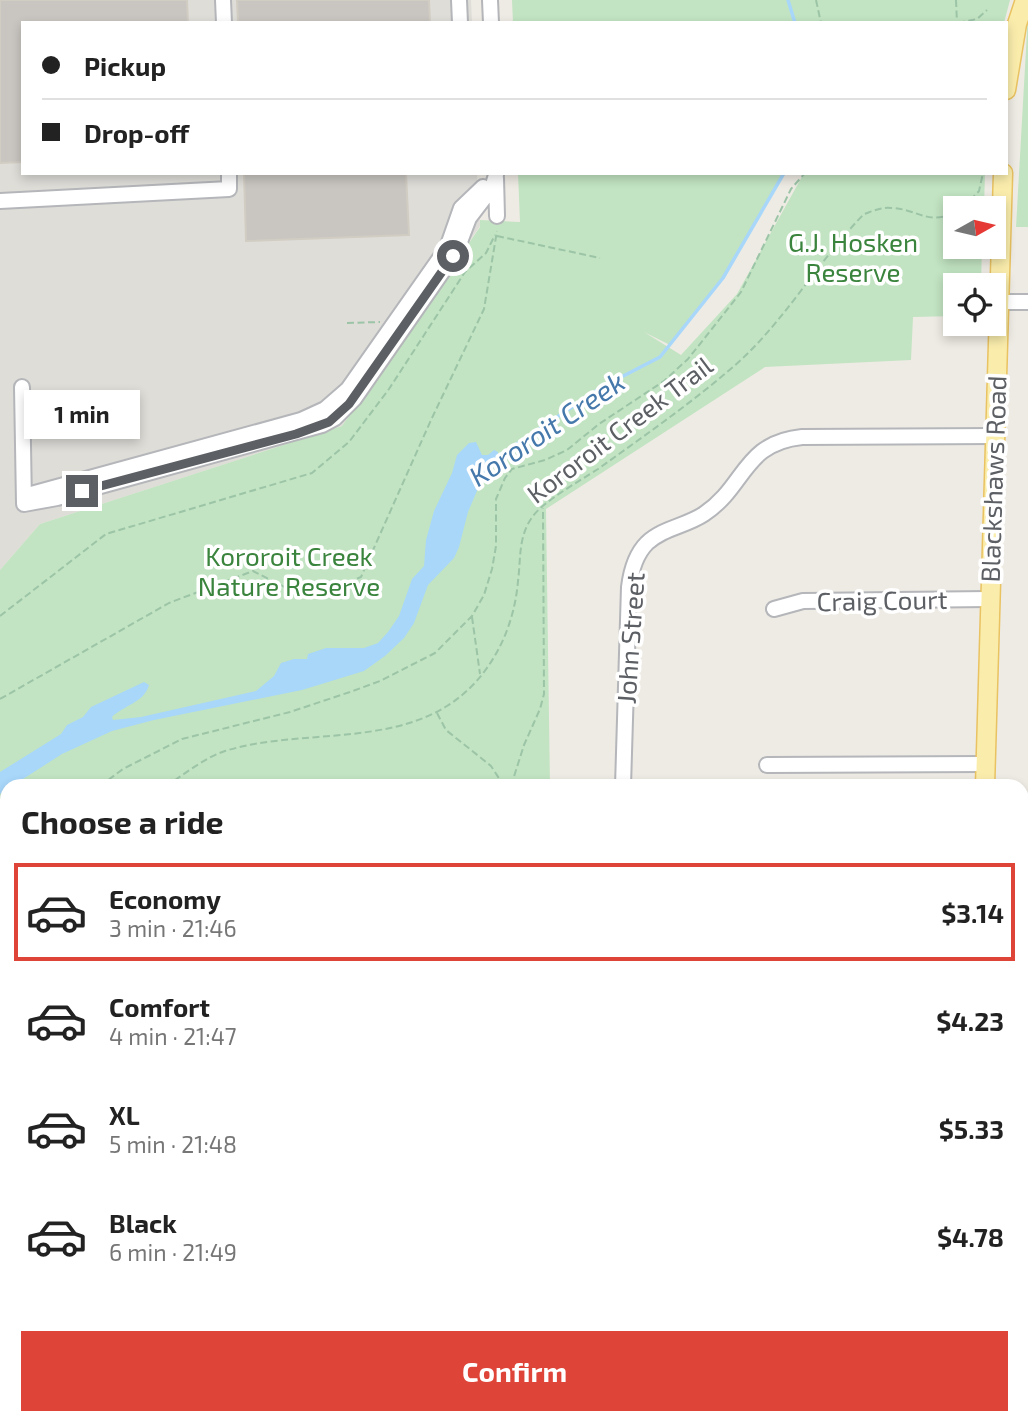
<!DOCTYPE html>
<meta charset="utf-8">
<style>
body{margin:0;font-family:"Exo 2",sans-serif;background:#f6f6f6;color:#222;height:100vh;display:flex;flex-direction:column;font-size:26px;white-space:nowrap}
*{box-sizing:border-box;margin:0}
p{font-size:23px;color:#767676}
.icon{flex:none;width:38px;height:38px;fill:none;stroke:currentColor;stroke-width:2;stroke-linecap:round;stroke-linejoin:round}
.map{position:relative;flex:1;overflow:hidden}
.sheet{position:absolute;left:0px;top:779px;width:1029px;height:646px;display:flex;flex-direction:column;background:#fff;border-radius:21px 21px 0 0;box-shadow:0 4px 10px #0003}
.sheet>*{flex:none}
.hud{position:absolute;left:21px;top:21px;width:987px;height:154px;border-radius:0px;box-shadow:0 4px 10px #0003;display:grid;align-content:center;height:154px;padding:0 21px;background:#fff}
.needle{width:46px;rotate:82deg}
.fabs{position:absolute;left:943px;top:196px;display:grid;gap:14px}
.fabs a{display:grid;place-items:center;width:63px;height:63px;border-radius:0px;background:#fff;box-shadow:0 4px 10px #0003;font-size:35px}
.end{position:absolute;width:32px;height:32px;margin:-16px;border:9px solid #5c5f64;background:#fff;box-shadow:0 0 0 4px #fff}
.from{border-radius:50%}
.bubble{position:absolute;height:49px;border-radius:0px;background:#fff;box-shadow:0 4px 10px #0003;font-size:23px;font-weight:700;line-height:49px;text-align:center}
.hud b{display:flex;align-items:center;gap:24px;height:66px;font-size:26px}
.hud b+b{border-top:2px solid #e0e0e0}
.hud i{width:18px;height:18px;background:#222}
ul{padding:0;list-style:none}
li{display:flex;align-items:center;gap:21px;height:98px;margin:0 14px 10px;padding:0 7px;border:4px solid transparent;border-radius:0px}
li div{flex:1}
li b{display:block;font-size:26px}
li em{font-style:normal;font-weight:700}
li.selected{border-color:#df4438}
li>.icon{width:63px;height:63px;stroke-width:1.5}
h2{padding:0 21px;font-size:32px;line-height:84px}
.action{display:flex;gap:14px;margin-top:auto;padding:14px 21px}
.action a{flex:1;height:80px;border-radius:0px;background:#df4438;color:#fff;font-size:28px;font-weight:700;line-height:80px;text-align:center}
.map>svg:first-child{display:block}
.commercial{fill:#fcf4db}
.industrial{fill:#dfddd8}
.education{fill:#dddad2}
.green{fill:#c2e4c2}
.water{fill:#a8d7fa}
.lines{fill:none;stroke-linecap:round;stroke-linejoin:round}
.stream{stroke:#a8d7fa;stroke-width:3.5}
.building{fill:#c9c6c1;stroke:#d2cdc3;stroke-width:2}
.minor-casing{stroke:#b4b6ba;stroke-width:18}
.major-casing{stroke:#e9c261;stroke-width:21}
.path{stroke:#9cc4a7;stroke-width:2;stroke-dasharray:7 3.5;stroke-linecap:butt}
.minor{stroke:#fff;stroke-width:14}
.major{stroke:#faedac;stroke-width:18}
.route{stroke:#5c5f64;stroke-width:9}
.labels{text-anchor:middle;stroke-width:7;stroke-linejoin:round;paint-order:stroke}
.park-label{font-size:26px;fill:#3a843d;stroke:#fff}
.street-label{font-size:26px;fill:#5c5f64;stroke:#fff}
.water-label{font-size:28px;font-style:italic;fill:#4578ab;stroke:#fff}
</style>
<div class="map">
<svg width="1028" height="1424" viewBox="0 0 1028 1424">
<rect width="100%" height="100%" fill="#eeebe4"/>
<path class="commercial" d="M1022 1034H1028V1107L1022 1108Z"/>
<path class="industrial" d="M0 0H471L472 23H23V173H477L480 226 342 426 40 524 0 570Z
M0 1020H7V1418H43V1424H0Z
M82 1418H388V1424H82Z"/>
<path class="education" d="M385 1418H962V1424H386Z"/>
<path class="green" d="M512 0H1010L1004 23H513Z
M1028 13V227H1016L1028 14Z
M518 173H784L723 278 670 345 644 332 681 355 737 294 804 173H985L984 208H956V247H982L981 285H956L955 316 913 317 911 360 765 367 546 509 550 786H7V875H0V570L40 524 342 426 480 227V220L520 222Z
M385 1418H542V1424H386Z
M778 1418H962V1424H777Z"/>
<path class="water" d="M476 442 482 455H488L494 450 498 452V460L482 479 468 512 459 547 454 558 428 585 414 623 404 638 385 656 364 671 302 690 154 720 112 731 62 754 23 779 17 786H7V790L0 794V772L61 734 67 725 83 717 91 707 144 682 149 685C144 703 124 705 112 717L113 720 141 717 256 691 274 676 281 663 294 659H307L308 654 326 648H364L378 643 388 632 399 616 412 579 424 566 426 540 434 511 452 473 457 455 469 443Z"/>
<g class="lines">
<path class="stream" d="M788 0 795 23
M496 458 602 387 660 357 723 278 784 173"/>
</g>
<path class="building" d="M0 0H187L188 23H23V162L0 163Z
M237 0H429L430 23H238Z
M244 173H406L409 235 246 241Z"/>
<g class="lines">
<defs>
<path id="minor" d="M223 0 224 23
M459 0 460 23
M490 0 491 23
M496 178 497 216
M0 201 229 189V173
M999 302H1028
M22 387 24 504 57 498 322 425 335 418 354 399 456 252 469 218 492 188 496 175
M24 496 301 420 325 409 348 389 447 248 461 208 483 187
M774 609 803 601 990 599
M767 765 985 764
M623 786 629 587C631 571 635 555 647 543 663 528 686 526 704 514 746 486 743 443 802 437L995 436
M1022 917H1028
M0 1010 7 1009
M1022 1036H1028
M0 1048H7
M1022 1114H1028
M0 1141H7
M1022 1301H1028
M62 1418V1424
M766 1424 767 1418"/>
<path id="major" d="M1006 90 1017 24 1025 0
M985 786 1003 173
M984 1418V1424"/>
</defs>
<use href="#minor" class="minor-casing"/>
<use href="#major" class="major-casing"/>
<path class="path" d="M816 0 821 23
M956 0 957 23
M958 23 977 19 987 10
M975 198 987 200
M963 208 979 191 983 173
M497 236 600 258
M347 323 380 322
M0 616 106 534 312 473 349 442 389 389 465 272 486 253 495 235
M472 617 480 674
M0 699 169 603 253 571 308 599 361 577 431 420 484 309 497 231
M437 713 446 730 491 766 504 786
M100 786 123 769 182 739 290 712 350 692 380 681 435 653 472 616 484 595 492 569 496 546V499L505 478 512 469 545 460 567 450 599 424 664 381 688 359 741 292 791 189 805 173
M166 786C185 774 204 758 225 751 296 729 383 746 447 706 490 679 514 630 518 581 521 558 518 536 533 516 544 501 581 480 598 469 644 436 690 404 733 367 784 323 817 262 864 214 873 211 881 207 891 208 919 209 924 225 956 213
M511 786 524 745 540 709 544 694 543 508
M0 854 7 853
M595 1418V1424"/>
<use href="#minor" class="minor"/>
<use href="#major" class="major"/>
</g>
<g class="lines">
<path class="route" d="M82 491 296 434 329 422 349 404 453 256"/>
</g>
<g class="labels">
<g class="park-label">
<text x="853" y="252">G.J. Hosken<tspan x="853" dy="30">Reserve</tspan></text>
<text x="289" y="566">Kororoit Creek<tspan x="289" dy="30">Nature Reserve</tspan></text>
</g>
<g class="street-label">
<text transform="translate(620 430) rotate(-37)" y="9">Kororoit Creek Trail</text>
<text transform="translate(994 479) rotate(-88)" y="9">Blackshaws Road</text>
<text transform="translate(882 601) rotate(-1)" y="9">Craig Court</text>
<text transform="translate(631 638) rotate(-86)" y="9">John Street</text>
</g>
<g class="water-label">
<text transform="translate(547 429) rotate(-34)" y="10">Kororoit Creek</text>
</g>
</g>
</svg>
<div class="fabs">
<a><svg class="needle" viewBox="-14 -14 28 28"><path d="M0-13l5 13h-10z" fill="#e53935"/><path d="M0 13l5-13h-10z" fill="#767676"/></svg></a>
<a><svg class="icon" aria-label="locate" viewBox="0 0 24 24"><circle cx="12" cy="12" r="6"/><path d="M12 2v4M12 18v4M2 12h4M18 12h4"/></svg></a>
</div>
<i class="end from" style="left:453px;top:256px"></i>
<i class="end" style="left:82px;top:491px"></i>
<div class="bubble" style="left:24px;top:390px;width:116px">1 min</div>
<div class="hud">
<b><i class="from"></i>Pickup</b>
<b><i></i>Drop-off</b>
</div>
<section class="sheet">
<h2>Choose a ride</h2>
<ul>
<li class="selected"><svg class="icon" aria-label="car" viewBox="0 0 24 24"><path d="M5 17H2v-5l4-1 3-4h7l3 4 3 1v5h-3M9 17h6M6 11h13"/><circle cx="7" cy="17" r="2"/><circle cx="17" cy="17" r="2"/></svg><div><b>Economy</b><p>3 min · 21:46</p></div><em>$3.14</em></li>
<li><svg class="icon" aria-label="car" viewBox="0 0 24 24"><path d="M5 17H2v-5l4-1 3-4h7l3 4 3 1v5h-3M9 17h6M6 11h13"/><circle cx="7" cy="17" r="2"/><circle cx="17" cy="17" r="2"/></svg><div><b>Comfort</b><p>4 min · 21:47</p></div><em>$4.23</em></li>
<li><svg class="icon" aria-label="car" viewBox="0 0 24 24"><path d="M5 17H2v-5l4-1 3-4h7l3 4 3 1v5h-3M9 17h6M6 11h13"/><circle cx="7" cy="17" r="2"/><circle cx="17" cy="17" r="2"/></svg><div><b>XL</b><p>5 min · 21:48</p></div><em>$5.33</em></li>
<li><svg class="icon" aria-label="car" viewBox="0 0 24 24"><path d="M5 17H2v-5l4-1 3-4h7l3 4 3 1v5h-3M9 17h6M6 11h13"/><circle cx="7" cy="17" r="2"/><circle cx="17" cy="17" r="2"/></svg><div><b>Black</b><p>6 min · 21:49</p></div><em>$4.78</em></li>
</ul>
<div class="action"><a>Confirm</a></div>
</section>
</div>
